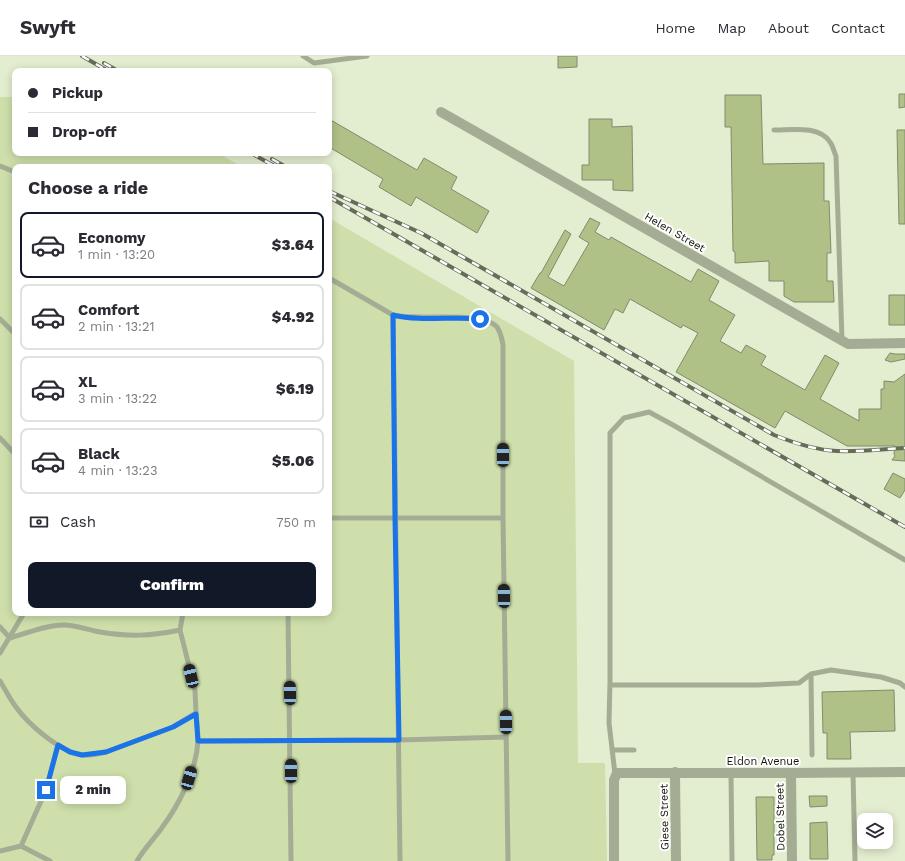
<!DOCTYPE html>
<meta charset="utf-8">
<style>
body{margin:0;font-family:"Work Sans",sans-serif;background:#f7f7f7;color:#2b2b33;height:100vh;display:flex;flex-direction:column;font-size:15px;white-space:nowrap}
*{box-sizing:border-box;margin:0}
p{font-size:13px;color:#7c7c81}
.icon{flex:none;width:22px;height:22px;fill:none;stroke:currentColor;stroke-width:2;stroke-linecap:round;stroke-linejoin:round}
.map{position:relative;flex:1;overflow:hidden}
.side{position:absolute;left:12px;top:108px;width:320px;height:452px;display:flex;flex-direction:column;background:#fff;border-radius:8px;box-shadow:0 2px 10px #0003}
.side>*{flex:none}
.top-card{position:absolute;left:12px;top:12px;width:320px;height:88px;border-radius:8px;box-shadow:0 2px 10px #0003;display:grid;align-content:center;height:88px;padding:0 16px;background:#fff}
.controls{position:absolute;left:857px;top:757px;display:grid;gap:8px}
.controls a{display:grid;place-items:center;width:36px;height:36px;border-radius:8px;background:#fff;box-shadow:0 2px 10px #0003;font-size:20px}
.end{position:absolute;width:18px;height:18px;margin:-9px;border:5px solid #1a73e8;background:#fff;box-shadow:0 0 0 2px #fff}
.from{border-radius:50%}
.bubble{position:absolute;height:28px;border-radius:8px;background:#fff;box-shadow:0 2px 10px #0003;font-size:13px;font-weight:800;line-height:28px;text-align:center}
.car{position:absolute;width:12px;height:24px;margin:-12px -6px;border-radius:5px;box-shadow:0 0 3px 1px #0007;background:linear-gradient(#222 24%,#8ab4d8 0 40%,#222 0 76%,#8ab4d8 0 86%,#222 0)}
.top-card b{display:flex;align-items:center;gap:14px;height:38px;font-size:15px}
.top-card b+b{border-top:1px solid #e1e1e2}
.top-card i{width:10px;height:10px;background:#2b2b33}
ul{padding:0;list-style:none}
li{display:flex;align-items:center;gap:12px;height:66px;margin:0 8px 6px;padding:0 8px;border:2px solid #e1e1e2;border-radius:8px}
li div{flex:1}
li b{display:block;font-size:15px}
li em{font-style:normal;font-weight:800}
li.active{border-color:#111827}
li>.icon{width:36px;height:36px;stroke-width:1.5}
h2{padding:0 16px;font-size:18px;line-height:48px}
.pay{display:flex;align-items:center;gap:10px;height:44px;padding:0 16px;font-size:15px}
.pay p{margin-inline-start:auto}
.action{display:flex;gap:8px;margin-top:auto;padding:8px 16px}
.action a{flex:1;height:46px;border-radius:8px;background:#111827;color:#fff;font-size:16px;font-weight:800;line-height:46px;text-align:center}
header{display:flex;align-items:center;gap:24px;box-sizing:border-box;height:56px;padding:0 20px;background:#fff;border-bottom:1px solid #e1e1e2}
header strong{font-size:19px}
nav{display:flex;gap:22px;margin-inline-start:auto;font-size:14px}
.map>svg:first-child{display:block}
.green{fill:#cedfab}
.building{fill:#afc187;stroke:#818a6f}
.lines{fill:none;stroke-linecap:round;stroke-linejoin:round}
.service{stroke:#a4ad94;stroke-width:5}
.minor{stroke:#a4ad94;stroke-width:10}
.rail-casing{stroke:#666c5a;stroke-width:4}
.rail{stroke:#fff;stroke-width:2.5;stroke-dasharray:8;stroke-linecap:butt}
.route{stroke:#1a73e8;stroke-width:5}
.labels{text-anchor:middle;stroke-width:4;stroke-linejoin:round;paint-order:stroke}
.street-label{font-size:11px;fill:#11140a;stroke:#fff}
</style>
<header>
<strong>Swyft</strong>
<nav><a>Home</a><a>Map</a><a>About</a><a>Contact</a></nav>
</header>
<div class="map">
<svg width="905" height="805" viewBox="0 0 905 805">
<rect width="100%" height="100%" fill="#e3edcf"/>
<path class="green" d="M0 41H15V97H218L242 111H15V557H329V162L574 305 578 707H605L607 805H0Z"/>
<path class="building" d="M558 0H577V11L558 12Z
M899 38H905V51L899 52Z
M725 39H761L763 108 824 107V145H829L831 197H827V225H833L834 246H794L784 240V225H769V205L735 207V196L733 195 731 71H725Z
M329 63 417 114 424 102 457 121 451 133 489 155 477 177 416 141 411 150 379 131 383 123 329 91Z
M589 63H612V71L632 70 633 135 613 134V124H582V109H589Z
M897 74H905V168H899Z
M590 162 600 167 595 176 609 184 611 181 691 226 698 213 719 225 709 244 735 259 720 285 741 297 746 289 766 300 761 309 805 334 825 299 839 307 820 343 859 365V353H881V333H884V325L894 326 905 318V405L892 404 895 400 894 398 895 390H847L785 355 775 372 676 316 698 277 683 269 681 272 630 243 623 257 615 253 604 274 531 232 540 217H541L565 174 571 178 548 221 564 230 589 187 579 181Z
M889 239H905V269H889Z
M890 297 895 298H905V303L891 306 885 304Z
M893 417 905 423V434L900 442 884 433Z
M894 634 895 675 850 676 851 703H827V677H823L822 636Z
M809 740H827V750L810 751Z
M756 741H774V799H772V804H757Z
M827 766 828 803H810V767Z"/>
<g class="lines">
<path class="service" d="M303 0 314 7 367 0
M774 74C791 74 819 69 830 86 833 90 834 96 836 100L842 284
M0 110 15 116
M329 222 393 259 400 805
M393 259C417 265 483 254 497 271 501 277 502 283 503 289V462L508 805
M0 263 15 278
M0 382 15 398
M329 462H503
M288 557 291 805
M0 571 10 582
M10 582C27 577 46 569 64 569 76 569 88 574 100 576 130 581 151 580 180 574
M0 597 24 557
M811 618 812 699
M0 625C5 633 10 643 16 651 28 668 60 696 82 699 90 700 98 698 106 696L173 671 196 657 195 634 180 574 183 557
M610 629H757L799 627 811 618 831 614 881 621 900 627 905 631
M198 685 399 684 506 681
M612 694H634
M731 717 732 805
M853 717 855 805
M615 718 609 667 610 626V377L624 362 649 356 673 369 905 504
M21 790 46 734 58 689
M0 795 21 790 50 805
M137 805C144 793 153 784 161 773 179 749 196 716 198 685 198 676 197 667 196 657"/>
<path class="minor" d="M441 56 848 288 905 287
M675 716 676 805
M791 717 792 805
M614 805V724L617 717H791L905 716"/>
<defs>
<path id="rail" d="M82 0 108 15
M104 7 118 15
M251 97 276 111
M272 103 286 111
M329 135 421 177 774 379C794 387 815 394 837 395 860 396 882 393 905 392
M329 141 905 471"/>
</defs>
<use href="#rail" class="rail-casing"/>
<use href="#rail" class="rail"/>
</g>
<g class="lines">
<path class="route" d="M46 734 58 689 70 696 82 699 106 696 173 671 196 658 198 685 399 684 395 462 393 259C421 266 452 260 480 263"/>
</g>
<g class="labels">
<g class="street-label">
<text transform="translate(675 176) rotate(30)" y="4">Helen Street</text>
<text x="763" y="709">Eldon Avenue</text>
<text transform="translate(664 761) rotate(-91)" y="4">Giese Street</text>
<text transform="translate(780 761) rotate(-91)" y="4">Dobel Street</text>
</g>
</g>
</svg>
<div class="controls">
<a><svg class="icon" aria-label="layers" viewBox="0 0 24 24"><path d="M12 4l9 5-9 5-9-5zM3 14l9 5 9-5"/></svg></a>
</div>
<i class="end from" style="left:480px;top:263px"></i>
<i class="end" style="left:46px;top:734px"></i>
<div class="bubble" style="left:60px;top:720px;width:66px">2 min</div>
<i class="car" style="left:503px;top:399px;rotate:0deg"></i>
<i class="car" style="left:504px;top:540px;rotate:359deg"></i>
<i class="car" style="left:191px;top:620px;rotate:347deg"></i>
<i class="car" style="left:290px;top:637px;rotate:359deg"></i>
<i class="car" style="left:506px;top:666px;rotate:359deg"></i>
<i class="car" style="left:291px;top:715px;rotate:0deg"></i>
<i class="car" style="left:189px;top:722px;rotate:16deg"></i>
<div class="top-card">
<b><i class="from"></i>Pickup</b>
<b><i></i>Drop-off</b>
</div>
<section class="side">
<h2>Choose a ride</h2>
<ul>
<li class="active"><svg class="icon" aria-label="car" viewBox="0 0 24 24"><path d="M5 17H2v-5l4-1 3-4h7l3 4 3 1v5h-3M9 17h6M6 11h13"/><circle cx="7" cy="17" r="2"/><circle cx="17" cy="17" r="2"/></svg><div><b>Economy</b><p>1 min · 13:20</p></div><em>$3.64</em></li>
<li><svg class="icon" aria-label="car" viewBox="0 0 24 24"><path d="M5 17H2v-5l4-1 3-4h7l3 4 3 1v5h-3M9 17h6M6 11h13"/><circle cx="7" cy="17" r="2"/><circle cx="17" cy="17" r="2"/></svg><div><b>Comfort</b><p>2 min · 13:21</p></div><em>$4.92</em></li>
<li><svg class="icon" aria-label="car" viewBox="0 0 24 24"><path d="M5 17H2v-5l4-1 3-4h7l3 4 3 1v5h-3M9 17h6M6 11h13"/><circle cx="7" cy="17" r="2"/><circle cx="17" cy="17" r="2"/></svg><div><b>XL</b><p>3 min · 13:22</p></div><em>$6.19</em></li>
<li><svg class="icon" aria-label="car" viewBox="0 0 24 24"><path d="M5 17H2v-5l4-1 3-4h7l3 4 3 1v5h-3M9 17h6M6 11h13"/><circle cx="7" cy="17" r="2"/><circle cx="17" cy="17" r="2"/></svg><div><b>Black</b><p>4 min · 13:23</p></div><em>$5.06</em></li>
</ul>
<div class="pay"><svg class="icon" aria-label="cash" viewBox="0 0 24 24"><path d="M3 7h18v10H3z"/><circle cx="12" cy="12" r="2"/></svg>Cash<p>750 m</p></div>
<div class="action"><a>Confirm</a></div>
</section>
</div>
